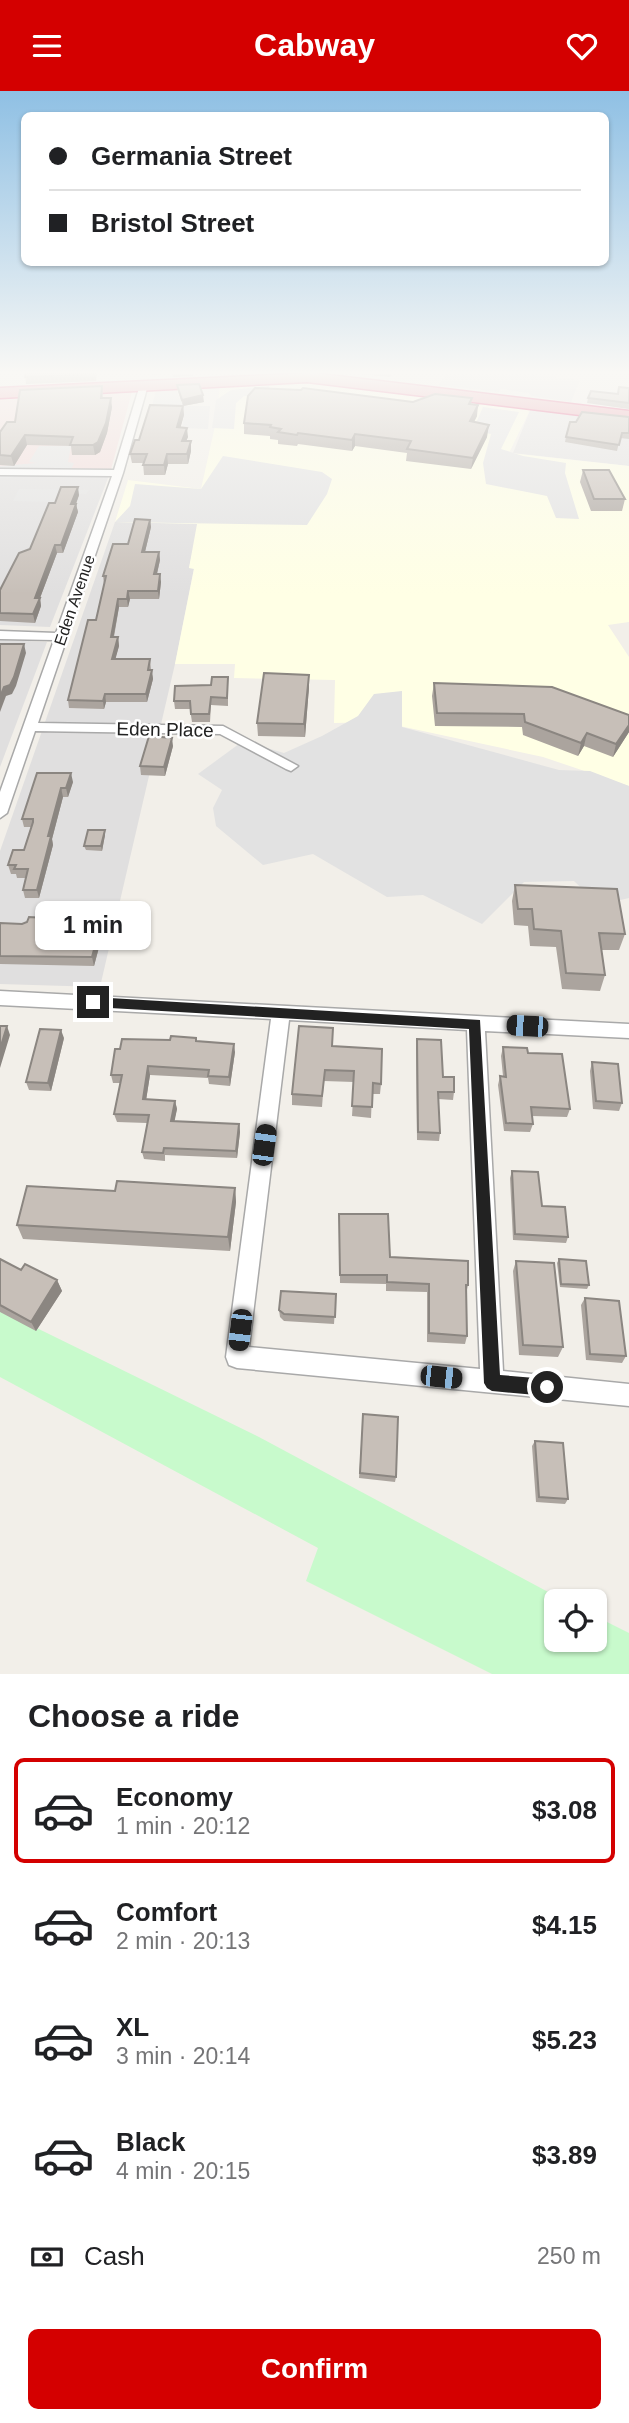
<!DOCTYPE html>
<meta charset="utf-8">
<style>
body{margin:0;font-family:Helvetica,sans-serif;background:#f2f2f2;color:#202124;height:100vh;display:flex;flex-direction:column;font-size:26px;white-space:nowrap}
*{box-sizing:border-box;margin:0}
p{font-size:23px;color:#757577}
.icon{flex:none;width:38px;height:38px;fill:none;stroke:currentColor;stroke-width:2;stroke-linecap:round;stroke-linejoin:round}
.map{position:relative;height:1583px;overflow:hidden}
.side{display:flex;flex-direction:column;background:#fff;flex:1}
.side>*{flex:none}
.hud{position:absolute;left:21px;top:21px;width:588px;height:154px;border-radius:10px;box-shadow:0 2px 5px #0004;display:grid;align-content:center;height:154px;padding:0 28px;background:#fff}
.buttons{position:absolute;left:544px;top:1498px;display:grid;gap:14px}
.buttons a{display:grid;place-items:center;width:63px;height:63px;border-radius:10px;background:#fff;box-shadow:0 2px 5px #0004;font-size:35px}
.end{position:absolute;width:32px;height:32px;margin:-16px;border:9px solid #222;background:#fff;box-shadow:0 0 0 4px #fff}
.from{border-radius:50%}
.bubble{position:absolute;height:49px;border-radius:10px;background:#fff;box-shadow:0 2px 5px #0004;font-size:23px;font-weight:800;line-height:49px;text-align:center}
.car{position:absolute;width:21px;height:42px;margin:-21px -10px;border-radius:9px;box-shadow:0 0 5px 2px #0007;background:linear-gradient(#222 24%,#8ab4d8 0 40%,#222 0 76%,#8ab4d8 0 86%,#222 0)}
.hud b{display:flex;align-items:center;gap:24px;height:66px;font-size:26px}
.hud b+b{border-top:2px solid #e0e0e0}
.hud i{width:18px;height:18px;background:#202124}
ul{padding:0;list-style:none}
li{display:flex;align-items:center;gap:21px;height:105px;margin:0 14px 10px;padding:0 14px;border:4px solid transparent;border-radius:10px}
li div{flex:1}
li b{display:block;font-size:26px}
li em{font-style:normal;font-weight:800}
li.selected{border-color:#d40000}
li>.icon{width:63px;height:63px;stroke-width:1.5}
h2{padding:0 28px;font-size:32px;line-height:84px}
.pay{display:flex;align-items:center;gap:18px;height:77px;padding:0 28px;font-size:26px}
.pay p{margin-inline-start:auto}
.primary-button{display:flex;gap:14px;margin-top:auto;padding:14px 28px}
.primary-button a{flex:1;height:80px;border-radius:10px;background:#d40000;color:#fff;font-size:28px;font-weight:800;line-height:80px;text-align:center}
header{display:flex;justify-content:space-between;align-items:center;height:91px;padding:0 28px;background:#d40000;color:#fff;font-size:32px;font-weight:800}
.map>svg:first-child{display:block}
.residential{fill:#e0dfdf}
.commercial{fill:#f2dad9}
.education{fill:#ffffe5}
.park{fill:#c8facc}
.parking{fill:#e2e2e2}
.lines{fill:none;stroke-linecap:round;stroke-linejoin:round}
.street-casing{stroke:#a9a9a9;stroke-width:3}
.highway-casing{stroke:#dc2a67;stroke-width:3}
.street{fill:#fff;fill-rule:evenodd}
.highway{fill:#e892a2;fill-rule:evenodd}
.wall{fill:#aba49e}
.shaded-wall{fill:#8b8681}
.building{fill:#c7bfb8;stroke:#8b8681;stroke-width:2}
.route{fill:#222}
.labels{text-anchor:middle;stroke-width:5;stroke-linejoin:round;paint-order:stroke}
.far-street-label{font-size:16px;fill:#222;stroke:#fff}
.street-label{font-size:19px;fill:#222;stroke:#fff}
</style>
<header><svg class="icon" aria-label="menu" viewBox="0 0 24 24"><path d="M4 6h16M4 12h16M4 18h16"/></svg>Cabway<svg class="icon" aria-label="heart" viewBox="0 0 24 24"><path d="M12 20l-8-8c-3-5 5-10 8-4 3-6 11-1 8 4z"/></svg></header>
<div class="map">
<svg width="629" height="1583" viewBox="0 0 629 1583">
<rect width="100%" height="100%" fill="#f2efe9"/>
<path class="residential" d="M531 317 629 330V375L513 362Z
M0 381 110 382 50 536 0 534Z
M115 431 199 432 189 477H194L175 573 100 896 0 893V760Z
M0 549 47 551 0 676Z"/>
<path class="commercial" d="M133 297 110 382 0 381V306Z"/>
<path class="education" d="M280 291 332 293 531 317 509 362 629 375V531L608 534 629 566V695L543 666 381 631 334 632 335 589 234 587 235 573H175L194 478 189 477 197 433 115 431 128 389 201 398 215 335 220 293Z"/>
<path class="park" d="M0 1219 259 1346 565 1510H556V1549H595V1525L629 1542V1583H492L306 1490 318 1457 0 1286Z"/>
<path class="parking" d="M446 282H520L580 289 571 311 531 305 529 302 501 298 499 301 439 294Z
M269 295 270 306 244 305 236 312 234 338 212 337 216 309 231 299Z
M163 297 176 298 183 315H210L208 338 182 337 184 323 152 317 155 302Z
M483 316 519 321 501 358 523 365 566 372 565 382 579 428 556 427 547 405 486 393 483 372 491 343 473 339Z
M39 355H71L68 371 74 372 70 381 19 383 11 387H0V375L37 372 29 371Z
M223 365 322 381 332 388 327 403 307 434 115 431 130 415 135 393 201 398Z
M19 398 89 399 86 403 59 402 55 411 13 410Z
M402 600V636L559 679 590 680 629 695V807L599 814 574 790 524 791 482 833 423 804 387 806 313 763 263 774 216 735 213 717 222 699 198 683 243 650 284 662 322 645 358 625 374 603Z"/>
<g class="lines">
<defs>
<path id="street" d="M144 291 148 294 123 382 38 632 223 635 298 675 291 680 286 678 220 643 35 640 7 722 0 727V701L54 549 0 548V540L56 542 112 385 0 384V378L114 379 140 294Z
M0 900 629 933V947L485 940 503 1280 629 1293V1315L237 1277 229 1274 226 1266 271 928 0 914ZM289 929 467 939 480 1278 249 1256Z"/>
<path id="highway" d="M313 282 629 320V330L307 291 0 307V297Z"/>
</defs>
<use href="#street" class="street-casing"/>
<use href="#highway" class="highway-casing"/>
<use href="#street" class="street"/>
<use href="#highway" class="highway"/>
</g>
<path class="wall" d="M25 282H97L96 290 26 293Z
M151 282H193V285L173 286 172 282 151 284Z
M351 282H393L390 286Z
M177 294 204 311 183 315 184 324 180 336 188 346 186 350 191 360 188 373H168L165 384H144L143 372H132L130 363 139 349 183 315 178 300Z
M102 295 103 307 112 316 107 342 100 361 95 364H72L71 355 27 354 14 375 0 374V341L15 331Z
M629 297V318L587 312 588 307 618 302Z
M472 307 471 313 477 325 474 331 487 346 471 378 406 370 407 362 355 355 352 360 298 353 297 355 278 353V349L270 348V345L244 343V332Z
M629 326V348L620 347 617 360 565 351 566 346 576 331Z
M583 379 625 408 622 420H591L580 391Z
M79 404 76 413 78 421 63 462H57L40 507 41 515 35 532 0 530V499L30 458 55 412Z
M150 429 151 436 145 461H159L160 469 157 483 161 491 159 508H130L128 516H119L114 546H118L119 555 115 568H150L151 579 153 588 147 611H106L104 618 69 617 68 609 96 529 104 493 103 485 128 453Z
M228 586V615L211 614 210 631H192L190 618H175L174 610 211 594Z
M434 592 629 624V641L613 666 584 655 578 665 523 644 522 636 435 635 432 605Z
M309 596 305 646 258 645 257 632Z
M173 655 165 685 141 684 140 675Z
M37 682 73 691 68 706H63L52 748 53 754 39 807H25L23 799 26 787H17L16 783H11L8 774 24 759 31 736H24L22 728Z
M105 739V744L102 760 86 759 84 755Z
M515 794 625 843 619 859H601L605 884 600 900 562 898 556 856 530 855 528 835 514 834 512 810Z
M95 827 97 836H100L102 845 94 875 0 873V832L22 833 78 829Z
M64 947 51 1000 29 999 26 991Z
M417 948 454 1001 453 1009 438 1008 440 1042 439 1050 417 1049 416 956Z
M333 955 381 993 380 1003H372L371 1027 352 1025 354 991 324 990 322 1016 292 1014V1003Z
M503 956 528 962 570 1018 567 1026 532 1025 533 1033 530 1041 504 1040 498 994 500 985H503L501 965Z
M120 958 235 961 230 995 209 993 208 987 150 984 146 1009 175 1010 177 1018 174 1030 239 1033 240 1041 237 1067 165 1064V1070L144 1068 142 1061 147 1032 117 1031 114 1023 120 992H113L111 984Z
M592 971 622 1012 619 1020 593 1018 590 980Z
M512 1080 568 1146 566 1152 513 1149 510 1087Z
M235 1097 236 1111 230 1160 23 1148 17 1134 115 1100Z
M339 1132 390 1166 468 1194 466 1203 467 1245 465 1253 427 1251V1201L386 1200V1193L340 1192Z
M0 1168 21 1179 57 1189 62 1200 36 1240 0 1221Z
M559 1168 589 1194 587 1198 560 1196 557 1172Z
M516 1170 563 1256 558 1266 519 1264 513 1180Z
M336 1203 334 1233 284 1230 280 1226 279 1219Z
M585 1207 626 1265 622 1272 586 1269 581 1214Z
M363 1323 396 1386 395 1391 359 1387Z
M535 1350 568 1408 565 1413 536 1411 532 1355Z"/>
<path class="shaded-wall" d="M203 304 204 311 183 315 182 309Z
M111 307 112 316 107 342 100 361 95 364 93 354Z
M478 314 477 325 468 342 470 330Z
M183 315 184 324 178 346 177 336Z
M489 334 487 346 471 378 473 367Z
M187 337 188 346 182 359V350Z
M355 343V355L352 360V349Z
M25 344 27 354 14 375 11 365Z
M191 350V360L188 373 187 363Z
M167 363 168 373 165 384 164 374Z
M78 396 79 404 73 421 71 413Z
M76 413 78 421 63 462 61 454Z
M150 429 151 436 143 469 142 461Z
M55 454 57 462 40 507 41 515 35 532 33 523 35 507Z
M159 461 160 469 155 491 154 483Z
M160 483 161 491 159 508 158 500Z
M128 500 130 508 128 516 127 508Z
M118 508 119 516 112 554 111 546Z
M118 546 119 555 113 577 112 568Z
M24 553 26 562 16 595 12 603 6 605 0 621V606Z
M152 579 153 588 147 611 146 603Z
M309 584V596L305 646 304 633Z
M105 603 106 611 104 618 103 610Z
M629 634V641L613 666 616 653Z
M587 642 584 655 578 665 581 652Z
M172 647 173 655 165 685 164 676Z
M71 682 73 691 68 706 66 697Z
M61 697 63 706 52 748 53 754 39 807 37 799 48 745Z
M105 739V744L102 760 101 755Z
M100 836 102 845 94 875 92 866Z
M7 935 10 944 0 977V958Z
M61 939 64 947 51 1000 48 992Z
M234 953 235 961 230 995 229 986Z
M148 975 150 984 145 1016 143 1008Z
M175 1010 177 1018 173 1038 171 1030Z
M239 1033 240 1041 237 1067 236 1060Z
M235 1097 236 1111 230 1160 228 1146Z
M57 1189 62 1200 36 1240 31 1231Z"/>
<path class="building" d="M25 282H95V283L25 286Z
M199 293 203 304 182 309 177 294Z
M102 295 101 307H111L106 332 98 351 93 354H70L73 346 25 344 11 365 0 364V341L7 331H15L20 299Z
M619 296 629 297V312L588 307 591 300 618 303Z
M255 297 301 299 303 297 413 311 435 303 472 307 469 313 478 314 470 330 489 334 473 367 407 358 411 350 355 343 352 349 298 342 297 344 278 341 281 338 270 336 271 334 244 332 248 305Z
M150 314 183 315 177 336 187 337 182 350H191L187 363H167L164 374H143L147 363H130L135 349H139Z
M582 321 629 326V342H622L619 354 566 346 570 331H576Z
M583 379H609L625 408H594Z
M61 396H78L71 413H76L61 454H55L35 507H40L33 523 0 522V499L19 462 30 458 49 412H55Z
M135 428 150 429 142 461H159L154 483H160L158 500H128L127 508H118L111 546H118L112 568H150L148 579H152L146 603H105L103 610 68 609 88 529H96L106 485H103L113 453H128Z
M0 553H24L14 586 10 594 4 596 0 606Z
M264 582 309 584 304 633 257 632Z
M212 586H228L227 607 211 606 209 623H191L190 610H174L175 595 211 594Z
M434 592 552 596 629 624V634L616 653 587 642 581 652 525 631 524 623 437 622Z
M149 645 172 647 164 676 140 675Z
M37 682H71L66 697H61L48 745H51L37 799H23L28 778H14L16 774H8L13 759H24L33 731V728H22Z
M88 739H105L101 755H84Z
M515 794 617 798 625 843 599 842 605 884 566 882 561 840 534 838 532 818H518Z
M29 826 78 829V826L95 827 93 836H100L92 866 0 865V832L22 833 27 831Z
M0 935H7L0 958Z
M299 935 333 937 332 955 382 958 381 993 373 992 372 1016 352 1015 354 980 325 979 322 1005 292 1003Z
M40 938 61 939 48 992 26 991Z
M171 945 196 947V950L234 953 229 986 208 985 209 979 148 975 143 1008 175 1010 171 1030 239 1033 236 1060 164 1057 163 1062 142 1061 149 1024 114 1023 122 984H111L115 958H120L122 948 170 949Z
M417 948 441 949 443 986H454V1001H438L440 1042 418 1041Z
M503 956 527 957 528 962 562 963 570 1018 531 1016 533 1033 506 1032 500 985 506 986Z
M592 971 618 973 622 1012 596 1010Z
M512 1080 538 1081 542 1115 565 1116 568 1146 515 1143Z
M117 1090 235 1097 228 1146 17 1134 27 1095 115 1100Z
M339 1123H388L390 1166 468 1170V1194H466L467 1245 429 1242V1193L387 1191V1184H340Z
M0 1168 21 1179 25 1173 57 1189 31 1231 0 1214Z
M559 1168 586 1170 589 1194 561 1193Z
M516 1170 554 1172 563 1256 523 1254Z
M281 1200 336 1203 335 1226 284 1223 279 1219Z
M585 1207 619 1210 626 1265 590 1263Z
M363 1323 398 1326 396 1386 360 1382Z
M535 1350 563 1352 568 1408 539 1406Z"/>
<linearGradient id="sky" x2="0" y2="1"><stop stop-color="#8fc0e4"/><stop offset="0.56" stop-color="#f9f8f5"/><stop offset="1" stop-color="#f9f8f5" stop-opacity="0"/></linearGradient>
<rect width="629" height="503" fill="url(#sky)"/>
<path class="route" d="M93 906 480 929 500 1284 547 1288 553 1291 555 1296 553 1302 547 1305 492 1300 487 1297 484 1292 469 938 93 916 87 911Z"/>
<g class="labels">
<g class="far-street-label">
<text transform="translate(74 509) rotate(-71)" y="6">Eden Avenue</text>
</g>
<g class="street-label">
<text transform="translate(165 638) rotate(1)" y="7">Eden Place</text>
</g>
</g>
</svg>
<div class="buttons">
<a><svg class="icon" aria-label="locate" viewBox="0 0 24 24"><circle cx="12" cy="12" r="6"/><path d="M12 2v4M12 18v4M2 12h4M18 12h4"/></svg></a>
</div>
<i class="end from" style="left:547px;top:1296px"></i>
<i class="end" style="left:93px;top:911px"></i>
<div class="bubble" style="left:35px;top:810px;width:116px">1 min</div>
<i class="car" style="left:527px;top:935px;rotate:273deg"></i>
<i class="car" style="left:264px;top:1054px;rotate:8deg"></i>
<i class="car" style="left:240px;top:1239px;rotate:187deg"></i>
<i class="car" style="left:441px;top:1286px;rotate:96deg"></i>
<div class="hud">
<b><i class="from"></i>Germania Street</b>
<b><i></i>Bristol Street</b>
</div>
</div>
<section class="side">
<h2>Choose a ride</h2>
<ul>
<li class="selected"><svg class="icon" aria-label="car" viewBox="0 0 24 24"><path d="M5 17H2v-5l4-1 3-4h7l3 4 3 1v5h-3M9 17h6M6 11h13"/><circle cx="7" cy="17" r="2"/><circle cx="17" cy="17" r="2"/></svg><div><b>Economy</b><p>1 min · 20:12</p></div><em>$3.08</em></li>
<li><svg class="icon" aria-label="car" viewBox="0 0 24 24"><path d="M5 17H2v-5l4-1 3-4h7l3 4 3 1v5h-3M9 17h6M6 11h13"/><circle cx="7" cy="17" r="2"/><circle cx="17" cy="17" r="2"/></svg><div><b>Comfort</b><p>2 min · 20:13</p></div><em>$4.15</em></li>
<li><svg class="icon" aria-label="car" viewBox="0 0 24 24"><path d="M5 17H2v-5l4-1 3-4h7l3 4 3 1v5h-3M9 17h6M6 11h13"/><circle cx="7" cy="17" r="2"/><circle cx="17" cy="17" r="2"/></svg><div><b>XL</b><p>3 min · 20:14</p></div><em>$5.23</em></li>
<li><svg class="icon" aria-label="car" viewBox="0 0 24 24"><path d="M5 17H2v-5l4-1 3-4h7l3 4 3 1v5h-3M9 17h6M6 11h13"/><circle cx="7" cy="17" r="2"/><circle cx="17" cy="17" r="2"/></svg><div><b>Black</b><p>4 min · 20:15</p></div><em>$3.89</em></li>
</ul>
<div class="pay"><svg class="icon" aria-label="cash" viewBox="0 0 24 24"><path d="M3 7h18v10H3z"/><circle cx="12" cy="12" r="2"/></svg>Cash<p>250 m</p></div>
<div class="primary-button"><a>Confirm</a></div>
</section>
